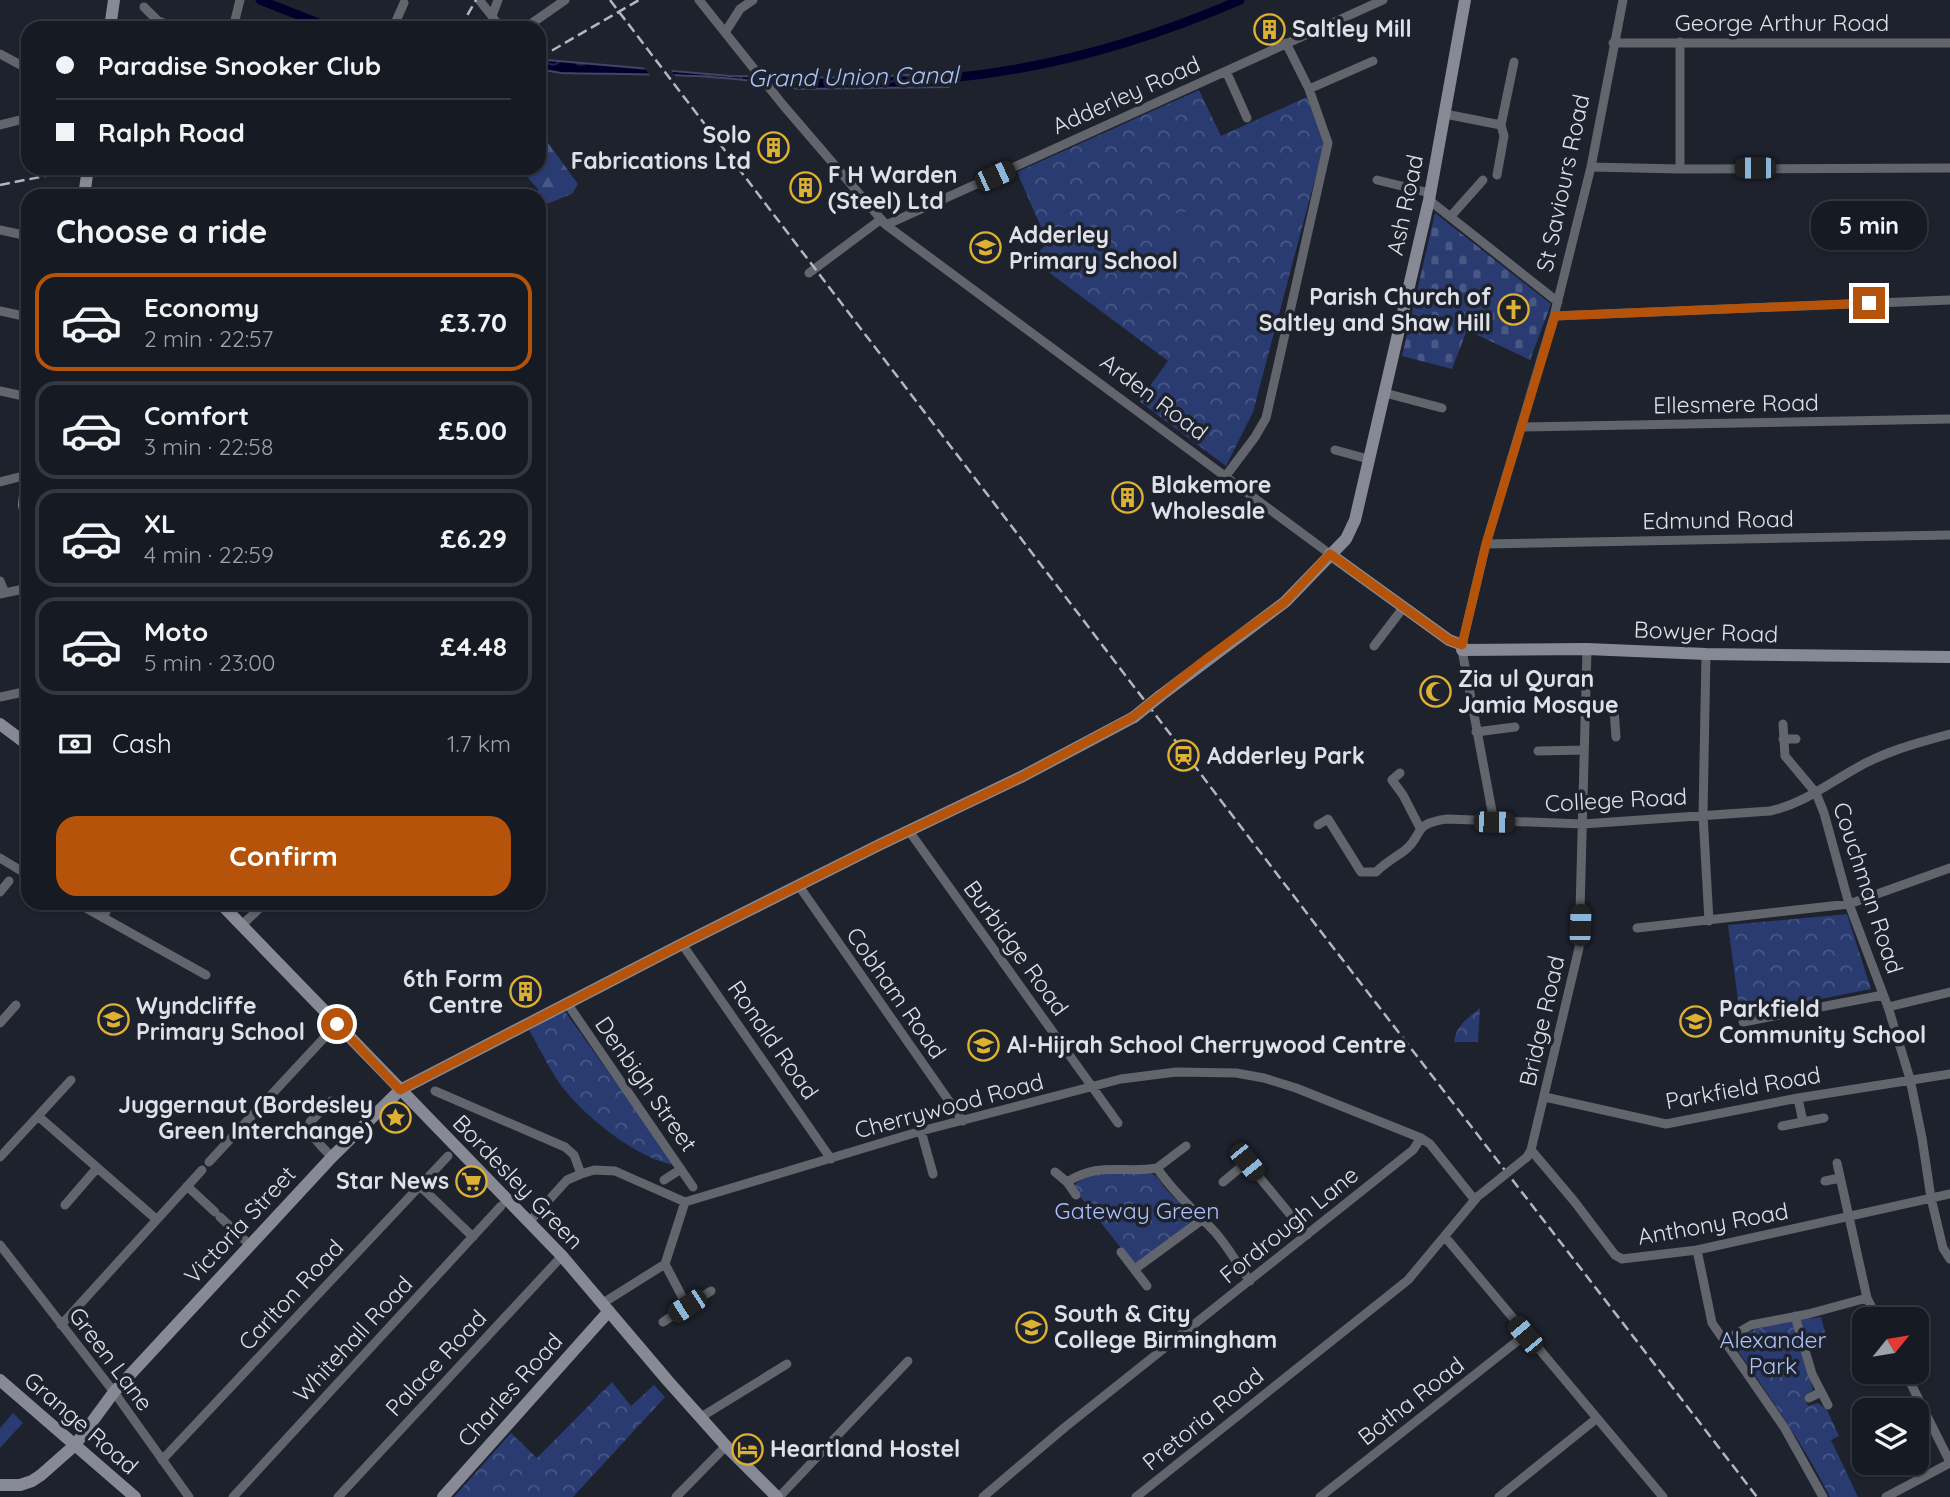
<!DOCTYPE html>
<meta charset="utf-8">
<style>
body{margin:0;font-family:Quicksand,sans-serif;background:#23272f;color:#f1f3f6;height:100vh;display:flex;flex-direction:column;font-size:26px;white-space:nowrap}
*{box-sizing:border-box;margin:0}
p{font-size:23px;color:#9ea1a5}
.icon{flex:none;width:38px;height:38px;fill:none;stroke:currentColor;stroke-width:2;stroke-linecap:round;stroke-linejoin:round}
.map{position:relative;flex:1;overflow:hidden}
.details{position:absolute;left:21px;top:189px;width:525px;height:721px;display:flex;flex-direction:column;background:#161a22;border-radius:21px;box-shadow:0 2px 5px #0004,0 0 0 2px #353840}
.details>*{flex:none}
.guide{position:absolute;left:21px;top:21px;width:525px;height:154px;border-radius:21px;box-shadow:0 2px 5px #0004,0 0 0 2px #353840;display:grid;align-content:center;height:154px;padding:0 35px;background:#161a22}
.needle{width:46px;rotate:60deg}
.buttons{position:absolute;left:1852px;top:1307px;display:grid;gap:14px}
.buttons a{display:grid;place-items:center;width:77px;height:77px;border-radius:14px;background:#161a22;box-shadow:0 2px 5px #0004,0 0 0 2px #353840;font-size:35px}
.end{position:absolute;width:32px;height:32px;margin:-16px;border:9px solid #b45309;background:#fff;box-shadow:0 0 0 4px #fff}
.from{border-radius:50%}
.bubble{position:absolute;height:49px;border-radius:21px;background:#161a22;box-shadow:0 2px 5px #0004,0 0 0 2px #353840;font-size:23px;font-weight:800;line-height:49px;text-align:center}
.car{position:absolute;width:21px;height:42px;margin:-21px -10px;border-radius:9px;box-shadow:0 0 5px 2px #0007;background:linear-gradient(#222 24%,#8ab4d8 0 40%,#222 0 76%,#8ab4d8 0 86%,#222 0)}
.guide b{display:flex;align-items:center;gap:24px;height:66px;font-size:26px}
.guide b+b{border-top:2px solid #353840}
.guide i{width:18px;height:18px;background:#f1f3f6}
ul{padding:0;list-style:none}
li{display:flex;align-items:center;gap:21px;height:98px;margin:0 14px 10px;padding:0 21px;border:4px solid #353840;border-radius:21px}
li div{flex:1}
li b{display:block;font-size:26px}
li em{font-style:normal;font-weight:800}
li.active{border-color:#b45309}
li>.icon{width:63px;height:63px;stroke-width:1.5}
h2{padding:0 35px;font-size:32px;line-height:84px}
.pay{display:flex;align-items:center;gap:18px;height:77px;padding:0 35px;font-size:26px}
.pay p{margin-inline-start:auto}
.button{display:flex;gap:14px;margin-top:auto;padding:14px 35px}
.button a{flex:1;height:80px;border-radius:21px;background:#b45309;color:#fff;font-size:28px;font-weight:800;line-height:80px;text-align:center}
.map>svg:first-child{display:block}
.forest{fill:url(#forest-firs)}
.cemetery{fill:url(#cemetery-stones)}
.park{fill:url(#park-crowns)}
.pitch{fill:#293b70}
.water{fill:url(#water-waves);stroke:#444464;stroke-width:2}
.pier{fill:#1e222d}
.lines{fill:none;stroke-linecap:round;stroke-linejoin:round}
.canal{stroke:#02002b;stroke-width:9}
.street{stroke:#62656b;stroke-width:9}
.secondary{stroke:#878a94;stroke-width:12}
.rail{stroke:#b3b6be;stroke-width:2.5;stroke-dasharray:10 5;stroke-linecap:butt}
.street-bridge{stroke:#62656b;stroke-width:9}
.secondary-bridge{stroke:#878a94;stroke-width:12}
.route{stroke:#b45309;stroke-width:9}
.labels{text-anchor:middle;stroke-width:7;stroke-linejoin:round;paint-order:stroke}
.street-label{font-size:23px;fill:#dee1e8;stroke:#1e222d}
.poi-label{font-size:23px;font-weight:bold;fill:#dee1e8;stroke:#1e222d;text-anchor:start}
.park-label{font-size:23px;fill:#abc1fa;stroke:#1e222d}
.water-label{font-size:24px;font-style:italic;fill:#acc2fb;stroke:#1e222d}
</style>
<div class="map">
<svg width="1950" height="1497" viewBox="0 0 1950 1497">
<defs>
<pattern id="forest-firs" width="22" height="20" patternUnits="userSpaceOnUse" patternTransform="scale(1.75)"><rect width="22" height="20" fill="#293b70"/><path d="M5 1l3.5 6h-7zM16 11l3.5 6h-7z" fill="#485784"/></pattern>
<pattern id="cemetery-stones" width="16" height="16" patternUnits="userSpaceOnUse" patternTransform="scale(1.75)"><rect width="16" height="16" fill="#293b70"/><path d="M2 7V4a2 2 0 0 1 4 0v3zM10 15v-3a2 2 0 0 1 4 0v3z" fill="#485784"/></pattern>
<pattern id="park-crowns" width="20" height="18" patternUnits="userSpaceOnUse" patternTransform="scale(1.75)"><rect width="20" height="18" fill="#293b70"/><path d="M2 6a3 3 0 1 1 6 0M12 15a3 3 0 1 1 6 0" fill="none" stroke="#485784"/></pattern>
<pattern id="water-waves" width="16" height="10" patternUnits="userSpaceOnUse" patternTransform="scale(1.75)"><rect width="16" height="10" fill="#02002b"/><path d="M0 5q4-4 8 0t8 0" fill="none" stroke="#26254a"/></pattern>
</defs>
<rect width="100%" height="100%" fill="#1e222d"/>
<path class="forest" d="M539 97 543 136 578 184 572 194 539 207 538 189 519 168H539Z"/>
<path class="cemetery" d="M1435 213 1551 304 1530 360 1467 330 1452 369 1402 356Z"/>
<path class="park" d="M1199 90 1221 136 1307 97 1324 145 1253 412 1226 466 1139 401 1168 361 1031 259 1048 243 1017 172Z
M1847 914 1871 989 1740 1015 1728 925Z
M1480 1008 1478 1042H1454C1456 1025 1468 1018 1480 1008Z
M564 1010 675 1165C640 1160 591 1121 568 1094 552 1076 541 1050 529 1030Z
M1100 1173H1150C1159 1176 1160 1182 1166 1189 1175 1200 1186 1206 1195 1217L1194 1223 1139 1263H1133L1074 1189 1075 1184 1087 1176Z
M1821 1317 1826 1336 1800 1344 1813 1390 1804 1396 1808 1406 1818 1403 1827 1410 1839 1436 1831 1440 1858 1497H1830C1803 1443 1768 1395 1734 1345 1745 1324 1798 1321 1821 1317Z
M612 1382 631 1406 654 1385 665 1397 573 1497H454L511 1433 537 1458Z"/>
<path class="pitch" d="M1190 211 1194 246 1173 248 1170 214Z
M13 1413 23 1423 0 1448V1428Z"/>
<path class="water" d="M547 60 730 76 853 78 941 73 959 75 960 79 946 84 948 87 798 89C723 72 638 75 561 73L539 69V62Z"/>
<path class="pier" d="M642 65 669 67 678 80 652 78Z"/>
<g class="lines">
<path class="canal" d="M260 0 331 28
M949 78C1049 69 1148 40 1240 0"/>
<path class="street" d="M498 0 492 16 500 28
M699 0 783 105 886 225 1330 554
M480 1 492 16
M144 7 158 21
M396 21 404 3
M156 28 158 21 177 28
M233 28 240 0
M525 28 565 0
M726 31 740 9 753 0
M1613 43H1950
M0 54 28 69
M1226 71 1247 118
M1309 89 1373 61
M1445 114 1501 125 1504 136 1497 175
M0 125 28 118
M1501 125 1514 62
M1591 167 1680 169 1950 168
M1680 169V42
M1377 180 1430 193
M178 196 179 192
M1429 200 1558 302
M1451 216 1483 180
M886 225 1383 0
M0 230 28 236
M809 273 880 220
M0 311 28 317
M1554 316 1950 300
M0 391 28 397
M1385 393 1442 408
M1522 427 1950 419
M1335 450 1368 459
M1225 477 1255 437 1266 418 1328 143 1309 89 1286 43
M0 482 27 475
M1486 544 1950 535
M0 581 5 593
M0 594 28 588
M1462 645 1486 544 1554 316 1591 167 1623 0
M1374 646 1403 608
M1462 650 1494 822
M1706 654 1703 815 1709 921
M0 697 28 691
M1584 709H1614L1616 737
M1783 724 1785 756 1816 793 1824 813 1849 904 1888 1007 1910 1079 1922 1138 1931 1198 1943 1248 1950 1259
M1476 732 1515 727
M1783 739H1796
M1538 751 1584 750
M1400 773 1392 780 1403 795 1420 828
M1318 825 1328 819 1361 872H1376C1385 863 1394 858 1404 851 1425 835 1410 824 1447 819L1583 824 1770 811C1802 804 1825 786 1853 770 1883 752 1916 743 1950 734
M909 831 1118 1123
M0 858 28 875
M799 886 963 1121
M0 892 9 881
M77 903 206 975
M103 918 110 903
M242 925 265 903
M1637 928 1849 904 1950 868
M682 944 831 1159
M567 1003 693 1187
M1888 1007 1950 992
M1743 1022 1883 995
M0 1023 16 1005
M435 1091 565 1147 574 1155 581 1174 594 1170 615 1171 685 1202 921 1131 1121 1079 1176 1072 1236 1073 1264 1078 1296 1088 1421 1138 1430 1144 1474 1199
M1545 1097 1666 1124 1798 1098 1950 1074
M1798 1098 1803 1122 1824 1118
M331 1101 310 1122C311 1138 321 1146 332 1157
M38 1116 71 1080
M1782 1126 1803 1122
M921 1131 933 1174
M1531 1150 1574 1201 1615 1255 1622 1259 1697 1250 1950 1194
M1241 1155 1307 1235
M0 1157 38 1116 156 1219
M1527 1157 1531 1150 1579 948 1587 649
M209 1162 337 1024
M1837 1163 1867 1298 1878 1320
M1157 1168 1186 1146
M1055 1172 1067 1182 1076 1195
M664 1180 681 1169
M1825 1181 1840 1178
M1067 1182C1101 1161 1121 1174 1157 1168 1173 1192 1195 1211 1215 1232 1228 1247 1238 1265 1250 1281
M1223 1182 1247 1162
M187 1186 215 1212
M420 1186 473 1237
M65 1205 97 1168
M220 1217 250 1245
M529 1222 567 1180 581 1174
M1446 1238 1663 1497
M0 1245 114 1392 189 1497
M1697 1250 1712 1323 1784 1427 1823 1497
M1121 1252 1147 1286
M665 1264 687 1306 711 1291
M1135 1269 1203 1219
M603 1303 665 1264 685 1202
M1795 1316 1812 1374 1828 1405
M663 1322 687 1306
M61 1325 202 1170
M1724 1341 1751 1325 1808 1314 1867 1298
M1905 1372 1950 1462
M1809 1398 1821 1392
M701 1417 787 1364
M162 1460 448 1156
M233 1497 501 1206
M338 1497 562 1256
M676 1497 726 1446
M779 1497 908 1361
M983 1497 1064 1428 1413 1150 1421 1138
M1136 1497 1408 1280 1478 1196
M1320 1497 1525 1335
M1499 1497 1596 1419
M1886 1497 1950 1463"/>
<path class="secondary" d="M110 28 114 0
M84 196 88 168
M28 462 24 505 28 524
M1330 554 1449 640 1462 645V650L1587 649 1706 654 1950 657
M1160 696 1285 602 1346 539 1355 520 1429 200 1465 0
M0 724 28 745
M220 903 562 1256 668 1381 726 1446 777 1497
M0 1380 135 1497
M0 1485H20L32 1481 41 1475 75 1445 114 1392 332 1157 400 1090 682 944 879 845 1023 776 1134 717
M443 1497 609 1311"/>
<path class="rail" d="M610 0 1322 933 1757 1497
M460 28 476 0
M539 58 639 0
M0 185 85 168"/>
<path class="street-bridge" d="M1481 1194 1527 1157"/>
<path class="secondary-bridge" d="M1134 717 1160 696"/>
</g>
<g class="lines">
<path class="route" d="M337 1024 400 1090 682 944 879 845 1023 776 1133 717 1206 659 1285 602 1330 554 1449 640 1462 645 1486 544 1555 316 1869 303"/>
</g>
<defs>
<symbol id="building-ring" viewBox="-11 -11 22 22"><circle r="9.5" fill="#1e222d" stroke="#ddb133" stroke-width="1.5"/><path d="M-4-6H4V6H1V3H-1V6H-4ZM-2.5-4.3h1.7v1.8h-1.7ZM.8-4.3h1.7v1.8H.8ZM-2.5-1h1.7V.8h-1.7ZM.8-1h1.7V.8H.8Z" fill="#ddb133"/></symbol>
<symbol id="school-ring" viewBox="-11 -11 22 22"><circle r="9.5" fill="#1e222d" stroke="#ddb133" stroke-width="1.5"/><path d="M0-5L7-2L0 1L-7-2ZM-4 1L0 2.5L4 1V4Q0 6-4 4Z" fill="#ddb133"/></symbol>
<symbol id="church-ring" viewBox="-11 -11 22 22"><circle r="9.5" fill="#1e222d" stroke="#ddb133" stroke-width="1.5"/><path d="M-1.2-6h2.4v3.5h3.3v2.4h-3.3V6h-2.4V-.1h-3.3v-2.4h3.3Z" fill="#ddb133"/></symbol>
<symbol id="mosque-ring" viewBox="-11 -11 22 22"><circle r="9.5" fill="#1e222d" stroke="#ddb133" stroke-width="1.5"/><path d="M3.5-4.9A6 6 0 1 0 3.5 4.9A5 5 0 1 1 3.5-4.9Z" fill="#ddb133"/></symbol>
<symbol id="station-ring" viewBox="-11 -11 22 22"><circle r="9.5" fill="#1e222d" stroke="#ddb133" stroke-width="1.5"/><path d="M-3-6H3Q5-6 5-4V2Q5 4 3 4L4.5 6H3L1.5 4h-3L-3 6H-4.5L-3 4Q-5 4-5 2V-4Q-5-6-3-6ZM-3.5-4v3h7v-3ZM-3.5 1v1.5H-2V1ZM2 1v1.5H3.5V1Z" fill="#ddb133"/></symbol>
<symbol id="sight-ring" viewBox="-11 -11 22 22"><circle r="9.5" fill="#1e222d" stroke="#ddb133" stroke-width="1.5"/><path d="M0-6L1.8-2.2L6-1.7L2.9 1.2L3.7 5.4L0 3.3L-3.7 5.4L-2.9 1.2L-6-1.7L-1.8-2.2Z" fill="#ddb133"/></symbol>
<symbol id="supermarket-ring" viewBox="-11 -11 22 22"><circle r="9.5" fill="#1e222d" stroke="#ddb133" stroke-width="1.5"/><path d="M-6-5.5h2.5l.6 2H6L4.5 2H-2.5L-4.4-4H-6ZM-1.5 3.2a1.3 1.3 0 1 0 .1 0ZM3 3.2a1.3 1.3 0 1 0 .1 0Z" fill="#ddb133"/></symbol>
<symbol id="university-ring" viewBox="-11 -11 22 22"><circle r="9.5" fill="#1e222d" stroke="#ddb133" stroke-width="1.5"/><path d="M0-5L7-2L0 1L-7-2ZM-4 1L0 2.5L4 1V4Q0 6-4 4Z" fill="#ddb133"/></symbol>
<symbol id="hotel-ring" viewBox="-11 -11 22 22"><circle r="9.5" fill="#1e222d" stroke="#ddb133" stroke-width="1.5"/><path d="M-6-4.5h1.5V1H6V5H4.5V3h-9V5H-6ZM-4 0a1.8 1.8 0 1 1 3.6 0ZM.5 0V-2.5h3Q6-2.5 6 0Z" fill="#ddb133"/></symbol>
</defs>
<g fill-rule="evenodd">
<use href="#building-ring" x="1252" y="12" width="35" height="35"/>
<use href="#building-ring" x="756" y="130" width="35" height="35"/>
<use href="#building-ring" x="788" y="170" width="35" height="35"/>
<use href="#school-ring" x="968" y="230" width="35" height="35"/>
<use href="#church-ring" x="1496" y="292" width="35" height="35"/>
<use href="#building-ring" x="1110" y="480" width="35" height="35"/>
<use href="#mosque-ring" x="1418" y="674" width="35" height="35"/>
<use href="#station-ring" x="1166" y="738" width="35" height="35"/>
<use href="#building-ring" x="508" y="974" width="35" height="35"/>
<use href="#school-ring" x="96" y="1002" width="35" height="35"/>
<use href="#school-ring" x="1678" y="1004" width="35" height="35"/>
<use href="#school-ring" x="966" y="1028" width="35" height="35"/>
<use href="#sight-ring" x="378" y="1100" width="35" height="35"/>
<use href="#supermarket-ring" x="454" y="1164" width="35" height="35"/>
<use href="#university-ring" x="1014" y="1310" width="35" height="35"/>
<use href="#hotel-ring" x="730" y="1432" width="35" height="35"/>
</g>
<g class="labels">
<g class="street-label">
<text x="1782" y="31">George Arthur Road</text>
<text transform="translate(1126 95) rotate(-24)" y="8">Adderley Road</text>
<text transform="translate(1563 183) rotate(-78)" y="8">St Saviours Road</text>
<text transform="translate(1405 205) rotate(-78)" y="8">Ash Road</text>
<text transform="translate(1154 397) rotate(37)" y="8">Arden Road</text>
<text transform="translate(1736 404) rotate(-1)" y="8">Ellesmere Road</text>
<text transform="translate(1718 520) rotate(-1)" y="8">Edmund Road</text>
<text transform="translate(1706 632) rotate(2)" y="8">Bowyer Road</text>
<text transform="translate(1616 800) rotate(-3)" y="8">College Road</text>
<text transform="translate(1868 888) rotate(72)" y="8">Couchman Road</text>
<text transform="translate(1016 948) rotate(54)" y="8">Burbidge Road</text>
<text transform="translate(896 993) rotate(55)" y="8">Cobham Road</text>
<text transform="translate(1542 1021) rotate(-77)" y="8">Bridge Road</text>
<text transform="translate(773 1040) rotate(55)" y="8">Ronald Road</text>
<text transform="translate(646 1084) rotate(55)" y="8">Denbigh Street</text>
<text transform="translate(1743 1088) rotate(-10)" y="8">Parkfield Road</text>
<text transform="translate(949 1106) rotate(-15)" y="8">Cherrywood Road</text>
<text transform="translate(518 1182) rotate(46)" y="8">Bordesley Green</text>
<text transform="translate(1713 1224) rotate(-10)" y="8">Anthony Road</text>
<text transform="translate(240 1225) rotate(-47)" y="8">Victoria Street</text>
<text transform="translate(1289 1225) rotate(-39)" y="8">Fordrough Lane</text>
<text transform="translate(291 1295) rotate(-47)" y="8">Carlton Road</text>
<text transform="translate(353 1339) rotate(-47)" y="8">Whitehall Road</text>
<text transform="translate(111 1359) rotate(53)" y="8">Green Lane</text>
<text transform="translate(436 1363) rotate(-47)" y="8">Palace Road</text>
<text transform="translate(510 1390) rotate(-48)" y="8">Charles Road</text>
<text transform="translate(1411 1401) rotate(-38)" y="8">Botha Road</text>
<text transform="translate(1203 1419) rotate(-39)" y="8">Pretoria Road</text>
<text transform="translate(81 1423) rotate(41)" y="8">Grange Road</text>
</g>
<g class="poi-label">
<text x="1292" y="37">Saltley Mill</text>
<text x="751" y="143" text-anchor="end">Solo<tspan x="751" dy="26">Fabrications Ltd</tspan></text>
<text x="828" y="183">F H Warden<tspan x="828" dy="26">(Steel) Ltd</tspan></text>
<text x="1009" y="243">Adderley<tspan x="1009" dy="26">Primary School</tspan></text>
<text x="1491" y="305" text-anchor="end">Parish Church of<tspan x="1491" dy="26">Saltley and Shaw Hill</tspan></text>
<text x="1151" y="493">Blakemore<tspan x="1151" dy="26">Wholesale</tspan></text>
<text x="1458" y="687">Zia ul Quran<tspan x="1458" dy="26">Jamia Mosque</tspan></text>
<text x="1207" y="764">Adderley Park</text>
<text x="503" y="987" text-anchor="end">6th Form<tspan x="503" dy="26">Centre</tspan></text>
<text x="136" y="1014">Wyndcliffe<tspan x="136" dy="26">Primary School</tspan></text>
<text x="1719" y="1017">Parkfield<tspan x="1719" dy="26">Community School</tspan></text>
<text x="1007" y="1053">Al-Hijrah School Cherrywood Centre</text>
<text x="373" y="1113" text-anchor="end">Juggernaut (Bordesley<tspan x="373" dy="26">Green Interchange)</tspan></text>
<text x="449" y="1189" text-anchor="end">Star News</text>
<text x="1054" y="1322">South &amp; City<tspan x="1054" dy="26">College Birmingham</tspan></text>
<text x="770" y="1457">Heartland Hostel</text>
</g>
<g class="park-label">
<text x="1137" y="1219">Gateway Green</text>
<text x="1773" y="1348">Alexander<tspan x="1773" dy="26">Park</tspan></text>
</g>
<g class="water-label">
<text transform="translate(853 77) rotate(-1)" y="8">Grand Union Canal</text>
</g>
</g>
</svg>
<div class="buttons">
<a><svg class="needle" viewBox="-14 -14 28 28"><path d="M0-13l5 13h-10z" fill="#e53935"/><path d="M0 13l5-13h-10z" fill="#9ea1a5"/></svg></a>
<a><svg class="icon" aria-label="layers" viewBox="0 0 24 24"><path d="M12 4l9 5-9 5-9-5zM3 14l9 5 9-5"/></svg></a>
</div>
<i class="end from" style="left:337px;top:1024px"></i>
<i class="end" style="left:1869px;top:303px"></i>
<div class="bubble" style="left:1811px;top:201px;width:116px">5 min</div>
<i class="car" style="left:1755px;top:168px;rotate:270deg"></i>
<i class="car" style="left:995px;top:176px;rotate:66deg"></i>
<i class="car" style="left:1494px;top:822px;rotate:91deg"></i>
<i class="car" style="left:1580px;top:925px;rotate:2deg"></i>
<i class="car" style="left:1247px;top:1162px;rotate:141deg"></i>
<i class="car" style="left:687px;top:1306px;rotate:237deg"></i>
<i class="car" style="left:1525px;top:1335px;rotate:320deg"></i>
<div class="guide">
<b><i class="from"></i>Paradise Snooker Club</b>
<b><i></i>Ralph Road</b>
</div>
<section class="details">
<h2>Choose a ride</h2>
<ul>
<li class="active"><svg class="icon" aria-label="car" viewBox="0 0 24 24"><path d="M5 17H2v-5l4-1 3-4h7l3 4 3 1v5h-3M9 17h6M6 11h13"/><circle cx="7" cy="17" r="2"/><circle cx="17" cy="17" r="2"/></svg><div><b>Economy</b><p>2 min · 22:57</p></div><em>£3.70</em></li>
<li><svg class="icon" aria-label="car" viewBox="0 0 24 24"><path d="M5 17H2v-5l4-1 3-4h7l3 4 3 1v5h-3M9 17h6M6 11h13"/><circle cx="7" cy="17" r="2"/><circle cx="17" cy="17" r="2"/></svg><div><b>Comfort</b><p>3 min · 22:58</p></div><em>£5.00</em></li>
<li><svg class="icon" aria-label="car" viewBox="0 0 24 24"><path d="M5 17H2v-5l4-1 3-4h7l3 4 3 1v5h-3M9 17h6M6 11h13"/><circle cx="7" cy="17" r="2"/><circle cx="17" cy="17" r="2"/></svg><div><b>XL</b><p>4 min · 22:59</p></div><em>£6.29</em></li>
<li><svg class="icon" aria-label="car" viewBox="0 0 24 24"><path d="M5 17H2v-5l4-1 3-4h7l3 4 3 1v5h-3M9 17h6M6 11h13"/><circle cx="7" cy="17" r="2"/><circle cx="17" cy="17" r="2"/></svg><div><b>Moto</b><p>5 min · 23:00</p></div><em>£4.48</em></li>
</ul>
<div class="pay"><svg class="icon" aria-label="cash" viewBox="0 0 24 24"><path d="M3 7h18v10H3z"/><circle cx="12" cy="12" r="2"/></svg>Cash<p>1.7 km</p></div>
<div class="button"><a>Confirm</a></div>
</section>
</div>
